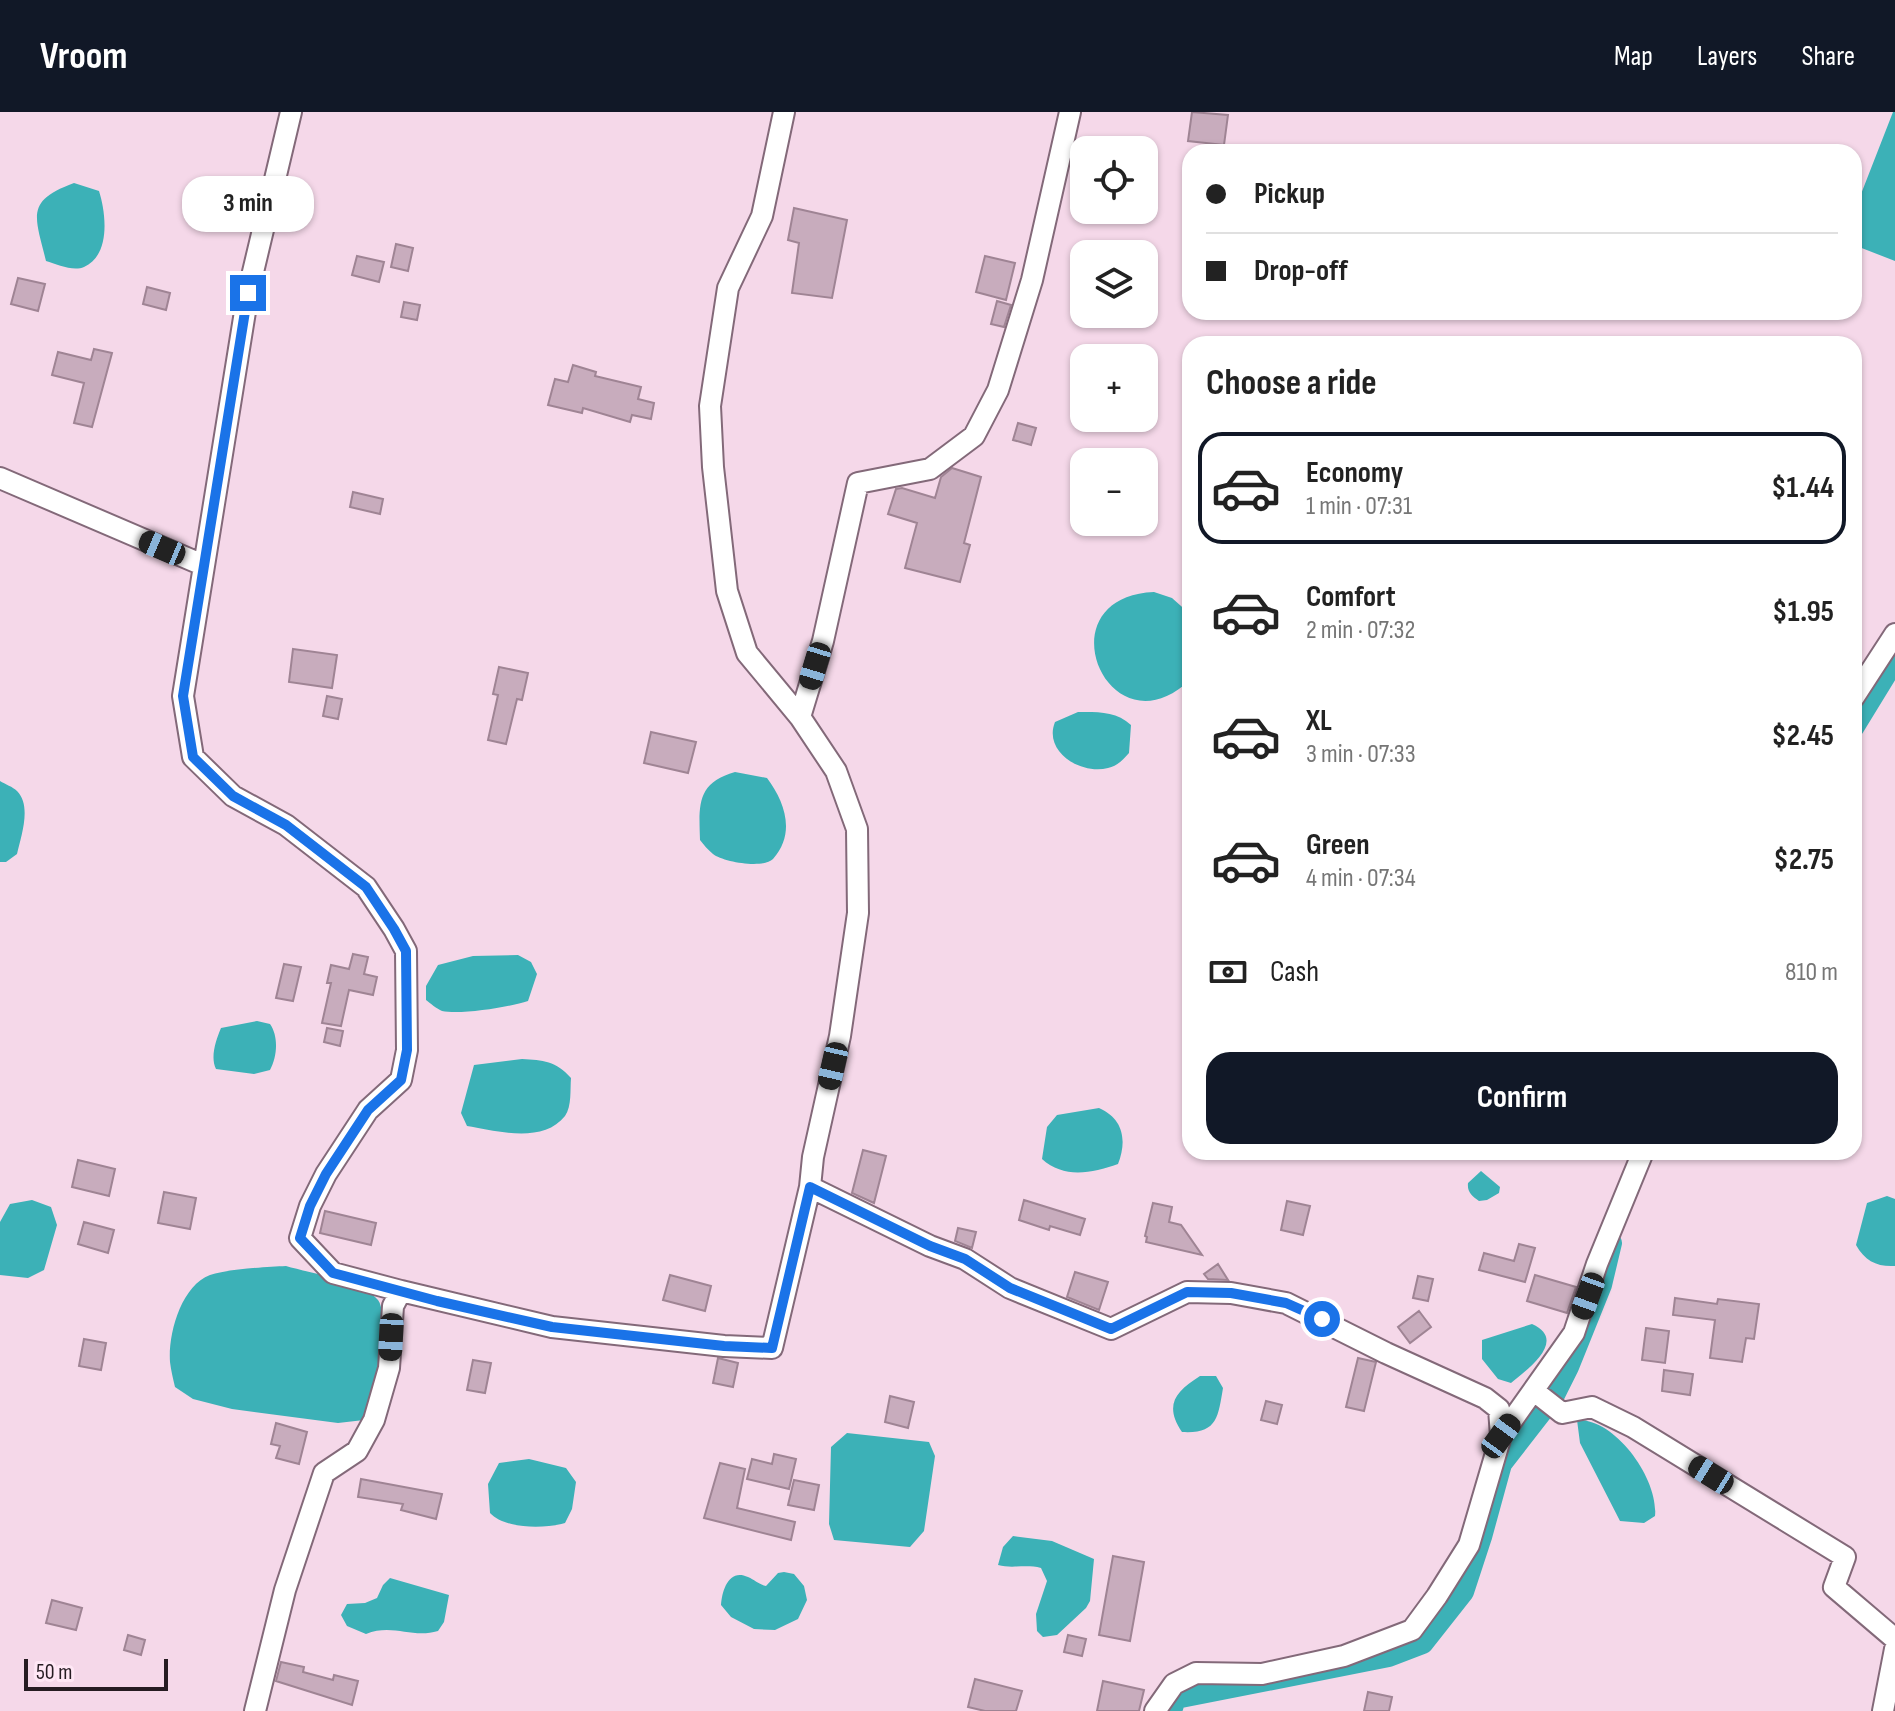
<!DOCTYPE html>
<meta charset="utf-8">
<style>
body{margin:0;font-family:"Sofia Sans Condensed",sans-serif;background:#f6f6f6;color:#222;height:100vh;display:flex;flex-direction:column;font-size:30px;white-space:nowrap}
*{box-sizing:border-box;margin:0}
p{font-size:26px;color:#767676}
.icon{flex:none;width:44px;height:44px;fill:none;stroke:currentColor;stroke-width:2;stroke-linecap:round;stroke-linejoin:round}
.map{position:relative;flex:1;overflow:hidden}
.details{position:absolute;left:1182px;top:224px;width:680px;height:824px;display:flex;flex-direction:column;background:#fff;border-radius:24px;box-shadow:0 2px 6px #0004}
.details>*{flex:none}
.banner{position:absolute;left:1182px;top:32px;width:680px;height:176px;border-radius:24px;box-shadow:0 2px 6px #0004;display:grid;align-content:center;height:176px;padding:0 24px;background:#fff}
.buttons{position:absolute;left:1070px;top:24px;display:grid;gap:16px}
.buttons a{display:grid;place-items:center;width:88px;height:88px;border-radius:16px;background:#fff;box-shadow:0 2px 6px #0004;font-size:40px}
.scale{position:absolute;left:24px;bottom:20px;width:144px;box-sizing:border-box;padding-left:8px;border:4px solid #261c22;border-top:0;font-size:22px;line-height:28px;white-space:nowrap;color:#261c22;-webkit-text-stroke:6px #ffe7f5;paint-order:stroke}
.end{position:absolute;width:36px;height:36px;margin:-18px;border:10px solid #1a73e8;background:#fff;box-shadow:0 0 0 4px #fff}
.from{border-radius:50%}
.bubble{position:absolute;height:56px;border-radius:24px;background:#fff;box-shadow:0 2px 6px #0004;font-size:26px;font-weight:700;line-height:56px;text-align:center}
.car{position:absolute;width:24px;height:48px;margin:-24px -12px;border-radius:10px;box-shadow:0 0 6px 2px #0007;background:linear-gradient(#222 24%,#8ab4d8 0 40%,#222 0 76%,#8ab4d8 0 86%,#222 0)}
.banner b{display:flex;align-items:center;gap:28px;height:76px;font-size:30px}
.banner b+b{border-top:2px solid #e0e0e0}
.banner i{width:20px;height:20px;background:#222}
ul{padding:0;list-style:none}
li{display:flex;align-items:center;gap:24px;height:112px;margin:0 16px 12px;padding:0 8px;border:4px solid transparent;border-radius:24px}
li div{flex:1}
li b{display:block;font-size:30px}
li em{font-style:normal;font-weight:700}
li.selected{border-color:#111827}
li>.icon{width:72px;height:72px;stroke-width:1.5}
h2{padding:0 24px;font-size:36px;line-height:96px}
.pay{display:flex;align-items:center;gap:20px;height:88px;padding:0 24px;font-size:30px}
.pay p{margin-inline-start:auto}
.button{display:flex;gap:16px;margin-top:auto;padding:16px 24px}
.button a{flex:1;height:92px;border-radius:24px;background:#111827;color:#fff;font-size:32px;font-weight:700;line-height:92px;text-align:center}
header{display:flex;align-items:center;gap:48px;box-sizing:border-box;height:112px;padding:0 40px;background:#111827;color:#fff}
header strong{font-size:38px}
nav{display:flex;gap:44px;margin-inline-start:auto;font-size:28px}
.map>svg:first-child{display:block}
.water{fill:#3cb1b7}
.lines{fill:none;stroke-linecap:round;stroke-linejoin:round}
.canal{stroke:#3cb1b7;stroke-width:20}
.building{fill:#c8acbd;stroke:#9f8494;stroke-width:2}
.minor-casing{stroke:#836979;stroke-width:24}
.minor{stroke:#fff;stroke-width:20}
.route{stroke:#1a73e8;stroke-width:10}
</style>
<header>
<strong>Vroom</strong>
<nav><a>Map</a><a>Layers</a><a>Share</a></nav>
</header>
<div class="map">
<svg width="1895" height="1599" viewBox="0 0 1895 1599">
<rect width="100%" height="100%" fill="#f5d8e9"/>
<path class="water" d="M1893 0H1895V149L1859 135 1854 130V100Z
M74 71 99 79C106 101 111 143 84 155 73 160 57 152 46 149 35 104 25 89 74 71Z
M1154 480 1172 486 1190 502V568C1108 645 1041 485 1154 480Z
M1078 600C1098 600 1116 599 1131 613L1129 641C1123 648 1117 654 1108 656 1081 663 1043 640 1055 610Z
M735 660 767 666C785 690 796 721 773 747 763 757 723 750 713 742 708 738 704 733 700 728 699 694 696 671 735 660Z
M0 669C5 672 13 675 17 679 32 694 21 724 17 742L6 750H0Z
M518 843 531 850 537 862 528 889C509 895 461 903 442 899 437 897 430 891 426 888V874L438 853 473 844Z
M257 909 270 912C279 925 277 945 270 958L254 962 216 957C210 945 216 928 221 916Z
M522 947C543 948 556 949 571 966 570 977 572 994 565 1004 543 1032 497 1019 467 1014L461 1001 474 953Z
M1099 996C1124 1007 1127 1029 1118 1052 1092 1061 1064 1067 1042 1047L1047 1015 1057 1003Z
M1481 1059 1500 1075 1499 1081 1487 1088 1479 1089C1472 1084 1467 1080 1468 1071Z
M1887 1084 1895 1087V1154C1877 1155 1865 1149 1856 1133L1867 1091Z
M32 1088 51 1095 57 1113 44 1158 28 1166 0 1163V1110L10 1092Z
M286 1154C309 1161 363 1169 378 1188 386 1198 384 1247 382 1262 380 1277 370 1294 364 1308L338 1311 232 1297 193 1287 175 1275C173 1267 171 1258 170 1250 168 1222 181 1174 210 1163 228 1157 266 1155 286 1154Z
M1532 1212C1568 1228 1528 1257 1511 1271L1498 1267 1482 1247V1228Z
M1200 1264H1216L1223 1276C1218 1306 1217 1322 1182 1320 1164 1293 1175 1280 1200 1264Z
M1577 1308C1615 1306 1659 1367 1655 1404L1644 1411 1620 1409 1580 1331Z
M847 1321 929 1330 935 1344 924 1419 910 1435 834 1428 829 1412 831 1335Z
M529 1347 566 1356 576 1370 572 1397 565 1411C544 1417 505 1417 490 1401L488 1372 499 1351Z
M1013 1424 1052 1429 1094 1447 1090 1489 1086 1496 1057 1523 1043 1525 1037 1519 1036 1502 1047 1469 1041 1456C1026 1452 1012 1457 998 1453L1003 1435Z
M784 1460 794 1462 804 1474 807 1488 798 1507 775 1518 754 1517 731 1505 721 1493C722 1478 729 1456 748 1465 755 1468 758 1472 766 1474L778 1461Z
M390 1466 449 1483 444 1510 438 1519C412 1527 393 1511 366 1522L347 1514 341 1503 347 1492 365 1491 377 1486 383 1473Z"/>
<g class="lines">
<path class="canal" d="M1854 616 1895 549
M1172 1599 1176 1587 1389 1545 1423 1532 1464 1480 1482 1425 1502 1352 1554 1285 1569 1255 1602 1173 1612 1131"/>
</g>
<path class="building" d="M1192 0 1228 3 1224 33 1188 29Z
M794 96 847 108 832 186 792 181 799 131 788 128Z
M396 132 413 136 408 159 391 155Z
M357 144 384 150 379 170 352 163Z
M985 144 1015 151 1006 188 976 180Z
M18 166 45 172 38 199 11 192Z
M147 175 170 181 166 198 143 192Z
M997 189 1011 193 1004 215 991 212Z
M404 190 420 193 417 208 401 205Z
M94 237 112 241 92 315 74 311 84 271 52 263 58 240 91 248Z
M573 253 596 260 595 264 641 275 638 287 654 291 651 307 632 303 630 310 583 296 582 301 548 293 555 267 568 270Z
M1018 311 1036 316 1031 333 1013 328Z
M952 356 981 365 964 431 970 433 960 470 905 456 917 411 888 402 896 377 902 376 935 386 941 365Z
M353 380 383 387 380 402 350 395Z
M293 537 337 543 332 576 289 570Z
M499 555 528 561 522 588 517 587 506 632 488 628 498 583 493 582Z
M327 584 342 587 338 607 323 604Z
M651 620 696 630 688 661 644 651Z
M353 842 368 845 364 862 377 865 373 883 349 878 341 914 322 911 331 871H327L331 853 349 857Z
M284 852 301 855 293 889 276 886Z
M327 916 343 919 340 934 324 930Z
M863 1038 886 1044 874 1091 852 1081Z
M78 1048 115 1057 109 1084 72 1075Z
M164 1080 196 1086 190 1117 158 1111Z
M1024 1088 1085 1107 1080 1123 1050 1114 1049 1118 1019 1108Z
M1287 1089 1310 1094 1303 1123 1281 1118Z
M1153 1091 1172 1095 1169 1110 1181 1113 1202 1143 1146 1130 1147 1125 1145 1124Z
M325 1099 376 1111 371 1133 320 1121Z
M84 1110 114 1118 108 1141 78 1132Z
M958 1116 976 1120 972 1136 955 1129Z
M1519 1132 1535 1136 1525 1170 1479 1158 1484 1141 1514 1149Z
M1218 1152 1228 1168 1208 1167 1204 1162Z
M1075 1160 1108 1170 1099 1198 1067 1185Z
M670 1163 711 1174 705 1199 663 1188Z
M1535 1163 1576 1175 1567 1201 1527 1189Z
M1418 1164 1433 1167 1428 1189 1413 1186Z
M1675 1186 1717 1192 1718 1187 1759 1192 1754 1227 1746 1226 1742 1250 1710 1246 1715 1208 1673 1203Z
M1419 1199 1431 1215 1410 1231 1398 1215Z
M1646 1216 1669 1219 1665 1251 1642 1248Z
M84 1227 106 1231 101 1258 79 1254Z
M718 1246 738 1251 733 1275 713 1271Z
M1358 1246 1376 1250 1364 1299 1346 1295Z
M473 1248 491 1251 485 1281 467 1278Z
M1664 1258 1693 1262 1690 1283 1662 1279Z
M890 1284 914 1290 908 1316 885 1310Z
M1266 1289 1282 1293 1277 1312 1261 1308Z
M276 1311 307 1320 299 1352 276 1346 280 1334 271 1332Z
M774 1342 796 1347 789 1377 747 1367 752 1347 772 1352Z
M720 1351 745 1357 737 1396 795 1410 791 1428 704 1406Z
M361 1367 442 1382 436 1407 401 1398 403 1392 358 1385Z
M794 1368 819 1373 814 1398 788 1393Z
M1113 1444 1144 1450 1130 1529 1099 1523Z
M52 1488 82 1496 76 1518 46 1511Z
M128 1523 145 1528 141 1543 124 1538Z
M1068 1523 1086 1527 1082 1544 1064 1540Z
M281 1550 304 1555 303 1560 333 1568 334 1563 358 1569 352 1593 276 1569Z
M975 1567 1022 1579 1016 1599H985L968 1595Z
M1103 1569 1144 1578 1139 1599H1097Z
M1368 1580 1392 1585 1389 1599H1364Z"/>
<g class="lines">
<defs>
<path id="minor" d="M291 0 248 181 183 584 193 645 233 684 286 713 366 775 394 817 406 839 407 938 401 968 368 998 326 1062 310 1094 300 1126 333 1161 401 1179
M784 0 762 104 728 176 710 294 713 355 727 479 747 541 800 605 836 659 857 717 858 801 840 924 813 1045 810 1075 930 1134 965 1147 1010 1176 1111 1217 1187 1180 1231 1181 1286 1191 1386 1241 1485 1286 1499 1297 1501 1324
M0 366 203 453
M1854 585 1895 522
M800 605 823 529 858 371 930 357 974 324 998 278 1032 168 1070 0
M1534 1279 1562 1301 1592 1295 1633 1315 1845 1445 1834 1475 1895 1527
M255 1599 285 1478 324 1361 357 1339 374 1308 389 1256 393 1194 401 1179 552 1215 724 1234 772 1236 810 1075
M1155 1599 1174 1572 1196 1561 1262 1562 1344 1544 1412 1518 1437 1484 1469 1433 1501 1324 1574 1221 1597 1152 1643 1040
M1883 1599 1895 1537"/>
</defs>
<use href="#minor" class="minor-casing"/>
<use href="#minor" class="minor"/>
</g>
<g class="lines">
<path class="route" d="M248 181 183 584 193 645 233 684 286 713 366 775 394 817 406 839 407 938 401 968 368 998 326 1062 310 1094 300 1126 333 1161 437 1189 552 1215 724 1234 772 1236 810 1075 930 1134 965 1147 1010 1176 1111 1217 1187 1180 1231 1181 1286 1191 1322 1207"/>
</g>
</svg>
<div class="buttons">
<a><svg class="icon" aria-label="locate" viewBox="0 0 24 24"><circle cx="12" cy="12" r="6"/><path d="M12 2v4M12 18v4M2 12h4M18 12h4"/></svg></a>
<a><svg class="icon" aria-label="layers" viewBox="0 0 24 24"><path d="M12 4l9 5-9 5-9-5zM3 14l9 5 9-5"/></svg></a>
<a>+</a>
<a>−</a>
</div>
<div class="scale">50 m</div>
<i class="end from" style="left:1322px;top:1207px"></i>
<i class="end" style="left:248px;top:181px"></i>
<div class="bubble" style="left:182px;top:64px;width:132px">3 min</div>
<i class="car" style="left:162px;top:436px;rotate:293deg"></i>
<i class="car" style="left:815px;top:554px;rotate:197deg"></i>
<i class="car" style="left:833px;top:954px;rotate:193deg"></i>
<i class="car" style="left:1588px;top:1184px;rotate:200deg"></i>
<i class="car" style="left:391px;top:1225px;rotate:183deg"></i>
<i class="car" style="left:1501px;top:1324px;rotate:36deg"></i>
<i class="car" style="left:1711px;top:1363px;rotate:302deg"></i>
<div class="banner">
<b><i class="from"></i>Pickup</b>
<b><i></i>Drop-off</b>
</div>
<section class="details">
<h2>Choose a ride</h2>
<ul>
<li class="selected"><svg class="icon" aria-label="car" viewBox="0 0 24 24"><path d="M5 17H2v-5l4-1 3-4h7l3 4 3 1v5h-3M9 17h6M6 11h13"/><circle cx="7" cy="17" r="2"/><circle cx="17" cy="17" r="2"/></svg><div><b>Economy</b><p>1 min · 07:31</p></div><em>$1.44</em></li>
<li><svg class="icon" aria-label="car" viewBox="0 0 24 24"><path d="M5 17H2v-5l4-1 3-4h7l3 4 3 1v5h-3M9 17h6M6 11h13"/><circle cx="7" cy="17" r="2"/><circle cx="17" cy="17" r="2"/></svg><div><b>Comfort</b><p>2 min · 07:32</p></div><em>$1.95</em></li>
<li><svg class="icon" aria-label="car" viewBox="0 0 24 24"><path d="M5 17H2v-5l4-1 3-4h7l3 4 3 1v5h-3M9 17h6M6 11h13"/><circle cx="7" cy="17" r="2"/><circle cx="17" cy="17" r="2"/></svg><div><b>XL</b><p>3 min · 07:33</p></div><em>$2.45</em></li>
<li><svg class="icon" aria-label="car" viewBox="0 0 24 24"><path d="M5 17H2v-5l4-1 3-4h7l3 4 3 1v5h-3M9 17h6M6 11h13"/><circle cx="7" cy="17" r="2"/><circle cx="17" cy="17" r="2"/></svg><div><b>Green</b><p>4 min · 07:34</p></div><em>$2.75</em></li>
</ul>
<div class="pay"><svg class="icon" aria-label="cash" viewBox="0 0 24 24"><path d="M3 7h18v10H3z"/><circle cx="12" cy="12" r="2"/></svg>Cash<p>810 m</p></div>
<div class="button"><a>Confirm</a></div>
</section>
</div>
